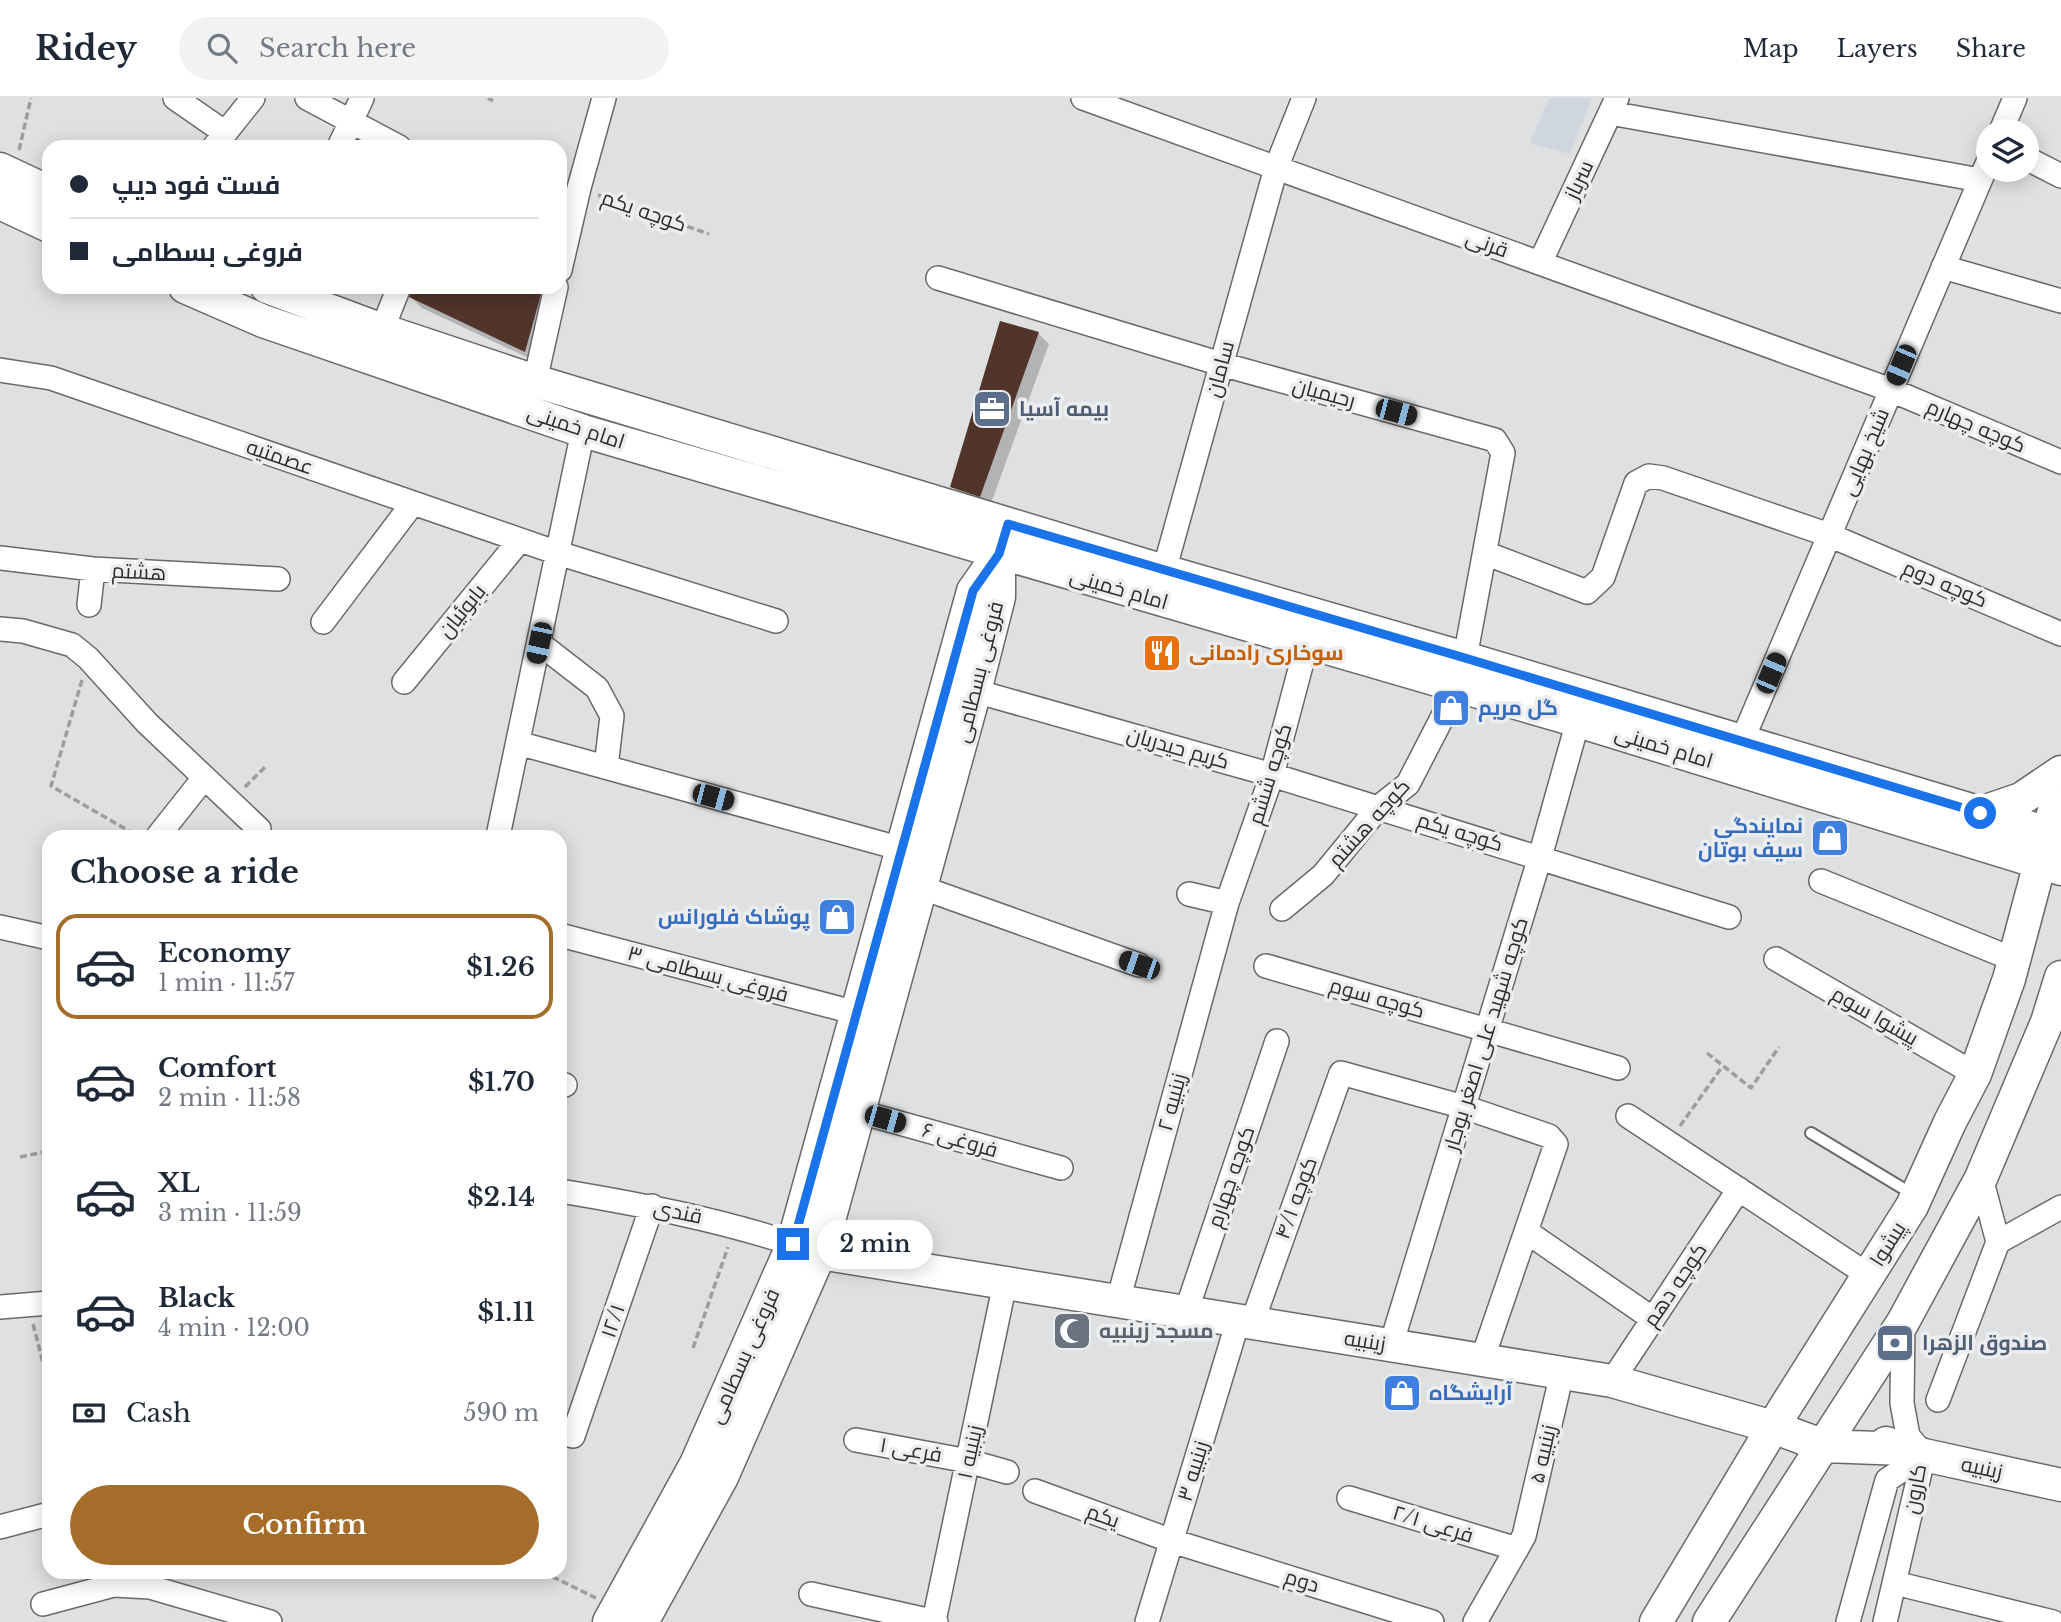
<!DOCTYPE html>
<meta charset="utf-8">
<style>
body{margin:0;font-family:"Libre Baskerville",Cairo,serif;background:#f2f2f3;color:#1f2937;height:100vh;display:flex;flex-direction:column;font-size:26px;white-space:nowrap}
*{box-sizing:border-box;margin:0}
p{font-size:23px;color:#747a83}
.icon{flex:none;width:38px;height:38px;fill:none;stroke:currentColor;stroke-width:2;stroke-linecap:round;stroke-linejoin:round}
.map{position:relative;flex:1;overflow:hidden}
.sheet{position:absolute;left:42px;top:732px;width:525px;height:749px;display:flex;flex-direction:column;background:#fff;border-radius:21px;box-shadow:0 4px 18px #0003}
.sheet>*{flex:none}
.top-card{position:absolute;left:42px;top:42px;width:525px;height:154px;border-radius:21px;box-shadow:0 4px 18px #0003;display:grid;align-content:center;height:154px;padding:0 28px;background:#fff}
.controls{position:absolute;left:1976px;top:21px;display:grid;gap:14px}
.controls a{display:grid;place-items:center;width:63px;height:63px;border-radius:50%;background:#fff;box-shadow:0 4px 18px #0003;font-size:35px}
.end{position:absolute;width:32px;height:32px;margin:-16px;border:9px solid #1a73e8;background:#fff;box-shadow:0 0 0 4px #fff}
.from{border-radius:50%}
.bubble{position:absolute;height:49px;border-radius:24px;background:#fff;box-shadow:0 4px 18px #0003;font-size:23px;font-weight:600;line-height:49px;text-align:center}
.car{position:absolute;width:21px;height:42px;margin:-21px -10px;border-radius:9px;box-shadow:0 0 5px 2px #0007;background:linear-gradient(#222 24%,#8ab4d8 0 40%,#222 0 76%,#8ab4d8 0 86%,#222 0)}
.top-card b{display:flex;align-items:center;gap:24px;height:66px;font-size:26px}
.top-card b+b{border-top:2px solid #e0e1e3}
.top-card i{width:18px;height:18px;background:#1f2937}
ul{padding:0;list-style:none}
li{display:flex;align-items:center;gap:21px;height:105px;margin:0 14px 10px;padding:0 14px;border:4px solid transparent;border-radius:21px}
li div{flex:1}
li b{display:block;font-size:26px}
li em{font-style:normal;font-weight:600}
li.active{border-color:#a56d29}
li>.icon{width:63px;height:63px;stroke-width:1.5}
h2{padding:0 28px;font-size:32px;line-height:84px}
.pay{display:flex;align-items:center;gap:18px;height:77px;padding:0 28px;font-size:26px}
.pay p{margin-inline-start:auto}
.button{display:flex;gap:14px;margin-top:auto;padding:14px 28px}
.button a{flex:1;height:80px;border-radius:42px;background:#a56d29;color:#fff;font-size:28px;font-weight:600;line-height:80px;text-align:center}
header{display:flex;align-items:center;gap:42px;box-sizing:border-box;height:98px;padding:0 35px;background:#fff;border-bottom:2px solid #e0e1e3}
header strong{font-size:33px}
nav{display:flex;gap:38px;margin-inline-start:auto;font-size:24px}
.search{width:490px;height:63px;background:#f2f2f3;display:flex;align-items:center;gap:18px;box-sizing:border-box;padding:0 24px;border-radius:38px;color:#747a83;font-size:26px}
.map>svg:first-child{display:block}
.built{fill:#d0d6de}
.shadow{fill:#0003}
.building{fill:#51342a}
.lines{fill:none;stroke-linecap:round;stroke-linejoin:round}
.lane-casing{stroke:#68696b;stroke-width:14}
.street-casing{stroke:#68696b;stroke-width:26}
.secondary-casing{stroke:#68696b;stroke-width:35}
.path{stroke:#9c9d9e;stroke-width:3.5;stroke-dasharray:7 3.5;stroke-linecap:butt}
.lane{stroke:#fff;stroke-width:10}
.street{stroke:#fff;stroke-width:23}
.secondary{stroke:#fff;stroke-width:32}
.route{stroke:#1a73e8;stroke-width:9}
.labels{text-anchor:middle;stroke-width:7;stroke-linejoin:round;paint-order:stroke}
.street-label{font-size:21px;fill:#2c2d2d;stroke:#ecedee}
.service-label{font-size:21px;font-weight:bold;fill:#4e5e75;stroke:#ecedee;text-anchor:start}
.food-label{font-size:21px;font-weight:bold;fill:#c56008;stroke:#ecedee;text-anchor:start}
.shop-label{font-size:21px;font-weight:bold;fill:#366cbe;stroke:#ecedee;text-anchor:start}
.worship-label{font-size:21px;font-weight:bold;fill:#5b616d;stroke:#ecedee;text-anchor:start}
</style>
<header>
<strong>Ridey</strong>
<div class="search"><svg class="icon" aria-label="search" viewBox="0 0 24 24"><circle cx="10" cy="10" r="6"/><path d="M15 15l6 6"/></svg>Search here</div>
<nav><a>Map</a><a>Layers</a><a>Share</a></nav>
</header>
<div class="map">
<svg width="2061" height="1524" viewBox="0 0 2061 1524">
<rect width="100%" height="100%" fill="#dee0e1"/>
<path class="built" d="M1549 0H1592L1570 56 1530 45Z"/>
<path class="shadow" d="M415 189H556L535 263 422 210 411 199Z
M1038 235 1049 246 990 408 962 399 952 388Z"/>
<path class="building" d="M413 189H543L525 254 409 199Z
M1000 223 1039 234 980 399 950 389Z"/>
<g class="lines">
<defs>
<path id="lane" d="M1811 1035 1914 1097"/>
<path id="street" d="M175 0 224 34
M307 0 399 49
M1083 0 1891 292 2061 364
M1610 15 1980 82
M2001 33 2015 0
M214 49 253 0
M339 49 362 0
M2026 60 2061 78
M1540 165 1617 0
M1943 169 2061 203
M560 172 579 90 604 0
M938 180 1221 266 1495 342 1503 355 1465 560
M382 232 399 189
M0 272 51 280 558 455 776 523
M535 283 556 189
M1485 455 1587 494 1603 479 1636 385 1649 378 1663 380 1829 437 2061 536
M0 460 93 471 278 481
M1164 473 1276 70 1304 0
M89 507 93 471
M323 524 413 405
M0 531 23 533 72 547 88 560 147 625 259 731
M539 545 597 590 612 618 606 669
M404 584 520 442
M975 593 1272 677 1729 819
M518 645 902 751
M1736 657 1988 64
M158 738 204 680
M498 738 583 333
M1821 783 2015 862
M920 789 1139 867
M1189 796 1227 805
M1282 811 1323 777 1379 709 1408 686 1458 589
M0 829 49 840
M560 837 857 915
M1776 861 1975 976
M1266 868 1618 970
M560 986 565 987
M860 1014 1061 1070
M1628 1018 1868 1177
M560 1093C639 1106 716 1121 793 1146
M1527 1134 1653 1221
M1998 1144 2061 1109
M1118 1203 1227 805 1272 677 1307 545
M0 1209 49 1205
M1186 1214 1277 943
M1903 1224 1902 1305 1908 1338 1924 1357
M1252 1225 1341 975 1464 1009 1549 1038 1556 1046 1482 1262
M1391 1247 1540 759 1578 623
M1612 1283 1739 1091
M1938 1302 1998 1144 1981 1080
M560 1333 573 1338 652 1108
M856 1342 968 1363 1007 1374
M1035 1393 1172 1443 1432 1524
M1349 1400 1517 1451
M0 1429 49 1416
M1895 1485 2053 1524
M811 1496 936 1524
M43 1506 114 1487 150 1489 270 1524
M934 1523 1005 1185
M1147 1524 1238 1223
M1475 1524 1524 1438 1562 1275
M1848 1524 1887 1382 1924 1357
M1885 1524 1924 1357"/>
<path id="secondary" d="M0 71 49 94
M0 105 49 128
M185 189 263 223 583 333 1578 623 2061 771
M267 189 382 232 535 283 1164 473 1465 560 2061 739
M1980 715 2021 701 2061 674
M800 1148 820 1155 1612 1283 1773 1329 1824 1348 1904 1351
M1886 1345 1924 1357 2061 1387
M609 1524 696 1366 793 1146 973 493 999 456 1005 436
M642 1524 722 1379 820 1155 975 593 999 499V456
M1656 1524 1784 1311 1912 1108 1950 1024 1975 976 2009 881 2061 686
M1709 1524 1903 1224 1981 1080 2047 924 2061 879"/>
</defs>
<use href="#lane" class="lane-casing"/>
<use href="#street" class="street-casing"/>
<use href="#secondary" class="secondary-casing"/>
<path class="path" d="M488 0 493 3
M19 52 31 0
M598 97 709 136
M82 582 51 688 136 737
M245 689 267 667
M1707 955 1751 990 1779 949
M1680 1028 1722 969
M20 1059 49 1053
M33 1226 49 1288
M693 1250 728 1149
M543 1474 596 1500"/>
<use href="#lane" class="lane"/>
<use href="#street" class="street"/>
<use href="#secondary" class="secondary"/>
</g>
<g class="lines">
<path class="route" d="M793 1146 973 493 999 456 1008 426 1465 560 1980 715"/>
</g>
<defs>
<symbol id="office-square" viewBox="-11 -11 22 22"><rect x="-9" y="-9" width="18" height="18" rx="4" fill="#5c6f8a" stroke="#ecedee"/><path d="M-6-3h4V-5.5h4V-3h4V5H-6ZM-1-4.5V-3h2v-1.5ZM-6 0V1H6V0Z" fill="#fff"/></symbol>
<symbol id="restaurant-square" viewBox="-11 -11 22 22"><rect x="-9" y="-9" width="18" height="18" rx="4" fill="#e8710a" stroke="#ecedee"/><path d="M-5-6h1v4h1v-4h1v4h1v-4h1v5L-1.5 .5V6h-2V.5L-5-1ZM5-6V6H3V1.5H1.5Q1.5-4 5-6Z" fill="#fff"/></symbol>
<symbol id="shop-square" viewBox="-11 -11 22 22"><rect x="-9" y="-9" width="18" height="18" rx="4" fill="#3f7fe0" stroke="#ecedee"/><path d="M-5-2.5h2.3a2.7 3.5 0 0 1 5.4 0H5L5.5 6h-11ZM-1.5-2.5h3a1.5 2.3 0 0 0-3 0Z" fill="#fff"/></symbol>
<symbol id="mosque-square" viewBox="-11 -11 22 22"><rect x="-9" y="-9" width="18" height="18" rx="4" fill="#6b7280" stroke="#ecedee"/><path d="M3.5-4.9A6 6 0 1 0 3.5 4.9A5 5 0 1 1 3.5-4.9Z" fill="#fff"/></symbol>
<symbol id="bank-square" viewBox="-11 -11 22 22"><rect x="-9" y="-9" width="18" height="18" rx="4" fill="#5c6f8a" stroke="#ecedee"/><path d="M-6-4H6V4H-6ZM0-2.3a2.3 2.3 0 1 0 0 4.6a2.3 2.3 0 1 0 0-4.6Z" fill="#fff"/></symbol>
</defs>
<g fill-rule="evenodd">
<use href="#office-square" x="970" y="289" width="44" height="44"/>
<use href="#restaurant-square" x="1140" y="533" width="44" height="44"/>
<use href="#shop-square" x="1429" y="588" width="44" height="44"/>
<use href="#shop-square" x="1808" y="718" width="44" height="44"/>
<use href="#shop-square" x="815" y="797" width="44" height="44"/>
<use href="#mosque-square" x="1050" y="1211" width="44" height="44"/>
<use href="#bank-square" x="1873" y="1223" width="44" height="44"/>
<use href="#shop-square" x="1380" y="1273" width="44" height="44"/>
</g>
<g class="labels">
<g class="street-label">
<text transform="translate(1579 82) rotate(-65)" y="7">سرباز</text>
<text transform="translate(644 113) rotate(19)" y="7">کوچه یکم</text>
<text transform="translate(1487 146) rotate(20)" y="7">قرنی</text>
<text transform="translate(1220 271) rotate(-75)" y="7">سامان</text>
<text transform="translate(1324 295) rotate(15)" y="7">رحیمیان</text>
<text transform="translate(1976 328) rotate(23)" y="7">کوچه چهارم</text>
<text transform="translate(576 329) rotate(18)" y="7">امام خمینی</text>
<text transform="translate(1865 354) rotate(-67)" y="7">شیخ بهایی</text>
<text transform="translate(280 359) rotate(19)" y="7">عصمتیه</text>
<text transform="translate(139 474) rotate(3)" y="7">هشتم</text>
<text transform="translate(1945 486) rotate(23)" y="7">کوچه دوم</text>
<text transform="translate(1119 491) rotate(16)" y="7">امام خمینی</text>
<text transform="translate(462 513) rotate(-51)" y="7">بابوئیان</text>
<text transform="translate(979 574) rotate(-76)" y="7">فروغی بسطامی</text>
<text transform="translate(1664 649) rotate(17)" y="7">امام خمینی</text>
<text transform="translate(1178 650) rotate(16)" y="7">کریم حیدریان</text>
<text transform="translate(1270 676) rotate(-73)" y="7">کوچه ششم</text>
<text transform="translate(1369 725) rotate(-48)" y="7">کوچه هشتم</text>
<text transform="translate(1460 734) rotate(17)" y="7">کوچه یکم</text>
<text transform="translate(708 876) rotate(15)" y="7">فروغی بسطامی ۳</text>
<text transform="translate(1377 900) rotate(16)" y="7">کوچه سوم</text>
<text transform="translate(1875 918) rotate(30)" y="7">پیشوا سوم</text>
<text transform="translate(1486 936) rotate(-73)" y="7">کوچه شهید علی اصغر بوجار</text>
<text transform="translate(1172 1004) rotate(-75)" y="7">زینبیه ۲</text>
<text transform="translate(960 1042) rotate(16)" y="7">فروغی ۶</text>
<text transform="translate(1231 1079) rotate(-71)" y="7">کوچه چهارم</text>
<text transform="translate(1296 1100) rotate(-70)" y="7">کوچه ۴/۱</text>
<text transform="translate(678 1114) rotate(12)" y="7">قندی</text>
<text transform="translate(1888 1146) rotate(-58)" y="7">پیشوا</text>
<text transform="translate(1675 1187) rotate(-56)" y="7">کوچه دهم</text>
<text transform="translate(613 1223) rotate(-71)" y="7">۱۲/۱</text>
<text transform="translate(1365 1243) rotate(9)" y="7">زینبیه</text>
<text transform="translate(744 1258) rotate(-66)" y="7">فروغی بسطامی</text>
<text transform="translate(911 1352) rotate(10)" y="7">فرعی ۱</text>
<text transform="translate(970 1354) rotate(-78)" y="7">زینبیه ۱</text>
<text transform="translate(1543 1356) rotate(-77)" y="7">زینبیه ۵</text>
<text transform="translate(1982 1370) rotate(12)" y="7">زینبیه</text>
<text transform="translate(1193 1373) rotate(-73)" y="7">زینبیه ۳</text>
<text transform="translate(1915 1391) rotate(-80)" y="7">کارون</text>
<text transform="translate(1103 1418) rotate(20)" y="7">یکم</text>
<text transform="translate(1433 1426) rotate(17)" y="7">فرعی ۲/۱</text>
<text transform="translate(1302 1483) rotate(17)" y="7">دوم</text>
</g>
<g class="service-label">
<text x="1019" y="318">بیمه آسیا</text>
<text x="1922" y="1252">صندوق الزهرا</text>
</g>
<g class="food-label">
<text x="1189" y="562">سوخاری رادمانی</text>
</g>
<g class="shop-label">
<text x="1478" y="617">گل مریم</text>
<text x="1803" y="735" text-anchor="end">نمایندگی<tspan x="1803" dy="24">سیف بوتان</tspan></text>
<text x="810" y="826" text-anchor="end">پوشاک فلورانس</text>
<text x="1429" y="1302">آرایشگاه</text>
</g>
<g class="worship-label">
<text x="1099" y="1240">مسجد زینبیه</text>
</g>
</g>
</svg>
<div class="controls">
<a><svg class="icon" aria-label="layers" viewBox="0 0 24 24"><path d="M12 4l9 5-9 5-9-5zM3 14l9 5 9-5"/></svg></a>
</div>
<i class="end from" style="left:1980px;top:715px"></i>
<i class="end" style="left:793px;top:1146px"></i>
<div class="bubble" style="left:817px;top:1122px;width:116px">2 min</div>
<i class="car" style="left:1901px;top:267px;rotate:203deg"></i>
<i class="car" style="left:1396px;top:314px;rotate:105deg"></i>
<i class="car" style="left:539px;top:545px;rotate:192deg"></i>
<i class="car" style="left:1771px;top:575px;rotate:23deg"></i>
<i class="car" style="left:713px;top:699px;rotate:105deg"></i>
<i class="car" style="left:1139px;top:867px;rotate:289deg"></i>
<i class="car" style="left:885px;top:1021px;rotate:106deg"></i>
<div class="top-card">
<b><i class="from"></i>فست فود دیپ</b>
<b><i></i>فروغی بسطامی</b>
</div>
<section class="sheet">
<h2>Choose a ride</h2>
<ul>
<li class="active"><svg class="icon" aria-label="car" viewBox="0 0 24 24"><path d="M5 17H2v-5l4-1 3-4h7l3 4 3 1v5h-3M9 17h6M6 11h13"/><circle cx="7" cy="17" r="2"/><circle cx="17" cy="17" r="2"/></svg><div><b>Economy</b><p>1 min · 11:57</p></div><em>$1.26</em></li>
<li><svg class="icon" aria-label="car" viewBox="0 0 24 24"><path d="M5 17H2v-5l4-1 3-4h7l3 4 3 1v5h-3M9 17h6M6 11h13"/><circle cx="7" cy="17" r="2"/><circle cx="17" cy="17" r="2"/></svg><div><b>Comfort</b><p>2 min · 11:58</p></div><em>$1.70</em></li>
<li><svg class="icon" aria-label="car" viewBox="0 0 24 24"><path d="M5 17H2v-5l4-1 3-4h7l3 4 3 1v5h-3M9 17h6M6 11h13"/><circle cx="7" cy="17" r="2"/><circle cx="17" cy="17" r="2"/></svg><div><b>XL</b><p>3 min · 11:59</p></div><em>$2.14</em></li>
<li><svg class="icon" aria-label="car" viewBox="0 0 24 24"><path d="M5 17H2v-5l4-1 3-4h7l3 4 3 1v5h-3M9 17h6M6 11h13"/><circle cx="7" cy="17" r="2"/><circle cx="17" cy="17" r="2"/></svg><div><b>Black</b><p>4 min · 12:00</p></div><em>$1.11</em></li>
</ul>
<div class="pay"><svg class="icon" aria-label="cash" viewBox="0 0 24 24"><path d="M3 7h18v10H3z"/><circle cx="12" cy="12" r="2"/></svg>Cash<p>590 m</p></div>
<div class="button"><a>Confirm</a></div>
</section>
</div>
